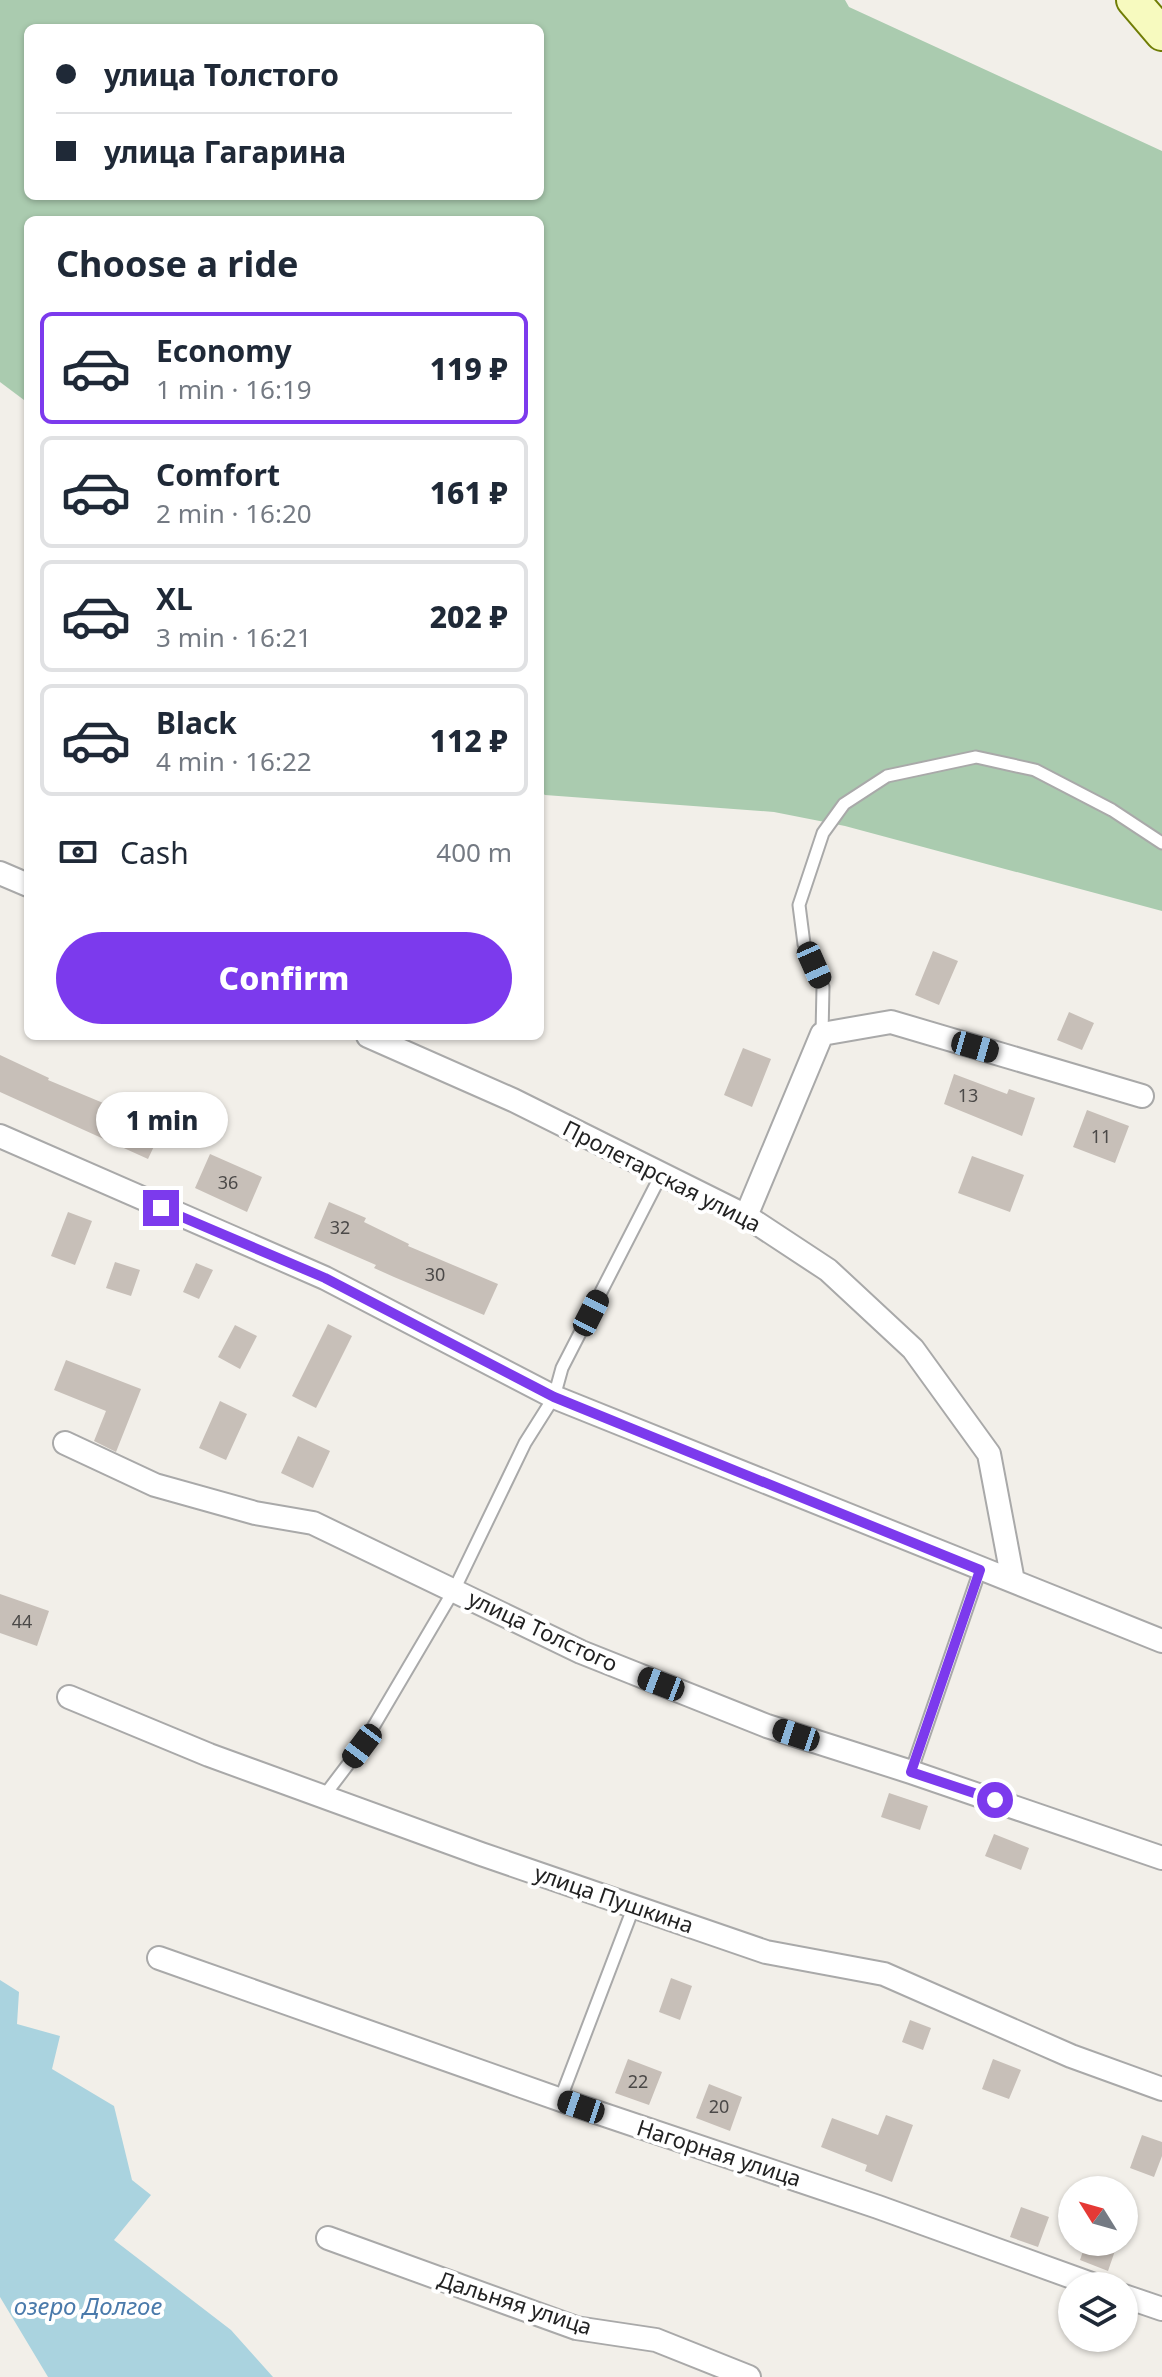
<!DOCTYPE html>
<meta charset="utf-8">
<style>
body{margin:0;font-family:"Noto Sans",sans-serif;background:#f2f2f3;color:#1f2937;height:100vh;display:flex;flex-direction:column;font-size:30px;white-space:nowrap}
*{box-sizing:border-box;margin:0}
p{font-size:26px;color:#747a83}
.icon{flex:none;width:44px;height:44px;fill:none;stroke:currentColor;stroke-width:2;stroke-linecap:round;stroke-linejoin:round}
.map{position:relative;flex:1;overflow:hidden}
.side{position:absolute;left:24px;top:216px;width:520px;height:824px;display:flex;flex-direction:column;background:#fff;border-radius:12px;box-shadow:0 2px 6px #0004}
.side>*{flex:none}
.guide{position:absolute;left:24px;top:24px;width:520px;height:176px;border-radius:12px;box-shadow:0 2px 6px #0004;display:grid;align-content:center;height:176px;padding:0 32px;background:#fff}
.needle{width:52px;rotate:307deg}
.buttons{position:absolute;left:1058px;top:2176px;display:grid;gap:16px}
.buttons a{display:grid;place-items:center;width:80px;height:80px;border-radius:50%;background:#fff;box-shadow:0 2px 6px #0004;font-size:40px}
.end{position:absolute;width:36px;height:36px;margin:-18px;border:10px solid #7c3aed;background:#fff;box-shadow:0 0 0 4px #fff}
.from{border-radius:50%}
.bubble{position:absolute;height:56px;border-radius:28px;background:#fff;box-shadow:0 2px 6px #0004;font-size:26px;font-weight:800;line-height:56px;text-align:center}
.car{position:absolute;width:24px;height:48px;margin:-24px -12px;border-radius:10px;box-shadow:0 0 6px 2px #0007;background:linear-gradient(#222 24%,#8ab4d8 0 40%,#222 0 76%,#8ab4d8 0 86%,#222 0)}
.guide b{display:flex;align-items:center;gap:28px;height:76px;font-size:30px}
.guide b+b{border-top:2px solid #e0e1e3}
.guide i{width:20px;height:20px;background:#1f2937}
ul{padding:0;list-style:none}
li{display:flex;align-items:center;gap:24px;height:112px;margin:0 16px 12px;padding:0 16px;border:4px solid #e0e1e3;border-radius:12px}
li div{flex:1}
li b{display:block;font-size:30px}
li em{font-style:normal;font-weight:800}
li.on{border-color:#7c3aed}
li>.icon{width:72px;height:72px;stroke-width:1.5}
h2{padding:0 32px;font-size:36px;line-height:96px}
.pay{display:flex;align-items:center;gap:20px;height:88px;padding:0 32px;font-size:30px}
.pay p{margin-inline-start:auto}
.button{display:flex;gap:16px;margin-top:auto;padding:16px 32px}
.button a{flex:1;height:92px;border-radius:48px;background:#7c3aed;color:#fff;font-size:32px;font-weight:800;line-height:92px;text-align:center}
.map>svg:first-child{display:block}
.cemetery{fill:#aacbaf;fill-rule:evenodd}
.water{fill:#aad3df}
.building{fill:#c7bfb8}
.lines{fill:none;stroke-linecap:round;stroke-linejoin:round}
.service-casing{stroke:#a9a9a9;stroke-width:15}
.minor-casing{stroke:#a9a9a9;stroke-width:26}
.secondary-casing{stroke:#707d05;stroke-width:36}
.service{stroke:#fff;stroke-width:11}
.minor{stroke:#fff;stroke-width:22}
.secondary{stroke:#f7fabf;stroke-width:32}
.route{stroke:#7c3aed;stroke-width:10}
.labels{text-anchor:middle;stroke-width:8;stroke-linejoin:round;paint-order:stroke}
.number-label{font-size:18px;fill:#4b4948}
.street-label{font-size:22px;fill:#222;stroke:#fff}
.water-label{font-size:24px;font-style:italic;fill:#4a7aab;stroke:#fff}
</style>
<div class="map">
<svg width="1162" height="2377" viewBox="0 0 1162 2377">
<rect width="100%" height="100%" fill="#f2efe9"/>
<path class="cemetery" d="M0 0H845L849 7 1162 151V911L845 826 774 812 545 795 540 791V220H28V403L0 382ZM28 28H540V196H28Z"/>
<path class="water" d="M0 1980 19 1992 17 2024 60 2036 52 2069 114 2106 132 2180 151 2195 114 2240 231 2330 273 2377H48L0 2297Z"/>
<path class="building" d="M933 951 958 961 939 1005 915 995Z
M1069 1012 1094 1023 1082 1050 1057 1040Z
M743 1048 771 1059 752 1107 724 1095Z
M0 1055 49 1078 48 1080 120 1110 122 1105 164 1125 148 1159 0 1092Z
M954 1074 1007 1094 1009 1089 1035 1098 1022 1136 944 1104Z
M1087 1110 1129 1126 1115 1163 1073 1147Z
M210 1154 262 1177 247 1212 195 1188Z
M972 1156 1024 1175 1010 1212 958 1193Z
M329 1202 366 1218 364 1222 409 1244 408 1246 498 1284 484 1315 394 1277 374 1268 376 1265 314 1238Z
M68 1212 92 1221 75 1265 51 1256Z
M115 1262 140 1270 131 1296 106 1288Z
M196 1263 213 1270 199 1299 183 1292Z
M328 1324 352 1336 316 1408 292 1396Z
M235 1325 257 1336 240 1369 218 1357Z
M66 1360 141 1389 116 1452 94 1441 106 1411 54 1390Z
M220 1401 247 1414 226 1460 199 1448Z
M298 1436 330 1451 313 1488 281 1473Z
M0 1594 49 1611 37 1646 0 1633Z
M889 1793 928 1806 920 1830 881 1817Z
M994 1834 1029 1848 1021 1870 985 1856Z
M671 1978 692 1986 680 2020 659 2012Z
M910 2020 931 2028 923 2050 902 2042Z
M628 2059 662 2072 649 2105 615 2093Z
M993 2059 1021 2070 1009 2099 982 2089Z
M709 2084 742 2097 730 2131 696 2118Z
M886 2115 913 2125 892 2182 865 2171 867 2165 821 2147 832 2118 878 2135Z
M1142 2135 1162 2142V2156L1154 2177 1130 2168Z
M1021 2207 1049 2217 1038 2247 1010 2237Z
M1086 2242H1118L1108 2271 1080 2260Z"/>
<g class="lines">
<defs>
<path id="service" d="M822 1034 823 987 804 944 799 905 823 833 844 804 887 776 976 757 1035 770 1112 810 1162 843
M911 1772 980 1570
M324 1796 362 1746 454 1590 525 1443 554 1397 562 1368 661 1175
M560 2100 634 1906"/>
<path id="minor" d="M0 873 28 885
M368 1036 513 1100 746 1216 828 1270 913 1349 989 1454 1013 1581
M0 1136 325 1278 554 1397 1162 1641
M746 1216 822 1034 891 1022 1142 1096
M65 1443 155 1485 255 1513 313 1523 581 1652 767 1726 911 1772 1162 1858
M69 1697 209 1755 481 1854 766 1952 884 1974 1071 2056 1162 2089
M159 1958 581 2107 878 2207 1097 2286
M328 2238 576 2328 656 2340 749 2377
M1124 2296 1162 2309"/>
<path id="secondary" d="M1133 0 1162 34"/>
</defs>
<use href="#service" class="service-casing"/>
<use href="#minor" class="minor-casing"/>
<use href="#secondary" class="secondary-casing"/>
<use href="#service" class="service"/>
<use href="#minor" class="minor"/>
<use href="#secondary" class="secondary"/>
</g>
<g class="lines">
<path class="route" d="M161 1208 325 1278 554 1397 980 1570 911 1772 995 1800"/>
</g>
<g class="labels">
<g class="number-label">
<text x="968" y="1102">13</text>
<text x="1101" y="1143">11</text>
<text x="228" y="1189">36</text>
<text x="340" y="1234">32</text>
<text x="435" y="1281">30</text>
<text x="22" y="1628">44</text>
<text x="638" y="2088">22</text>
<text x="719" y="2113">20</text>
</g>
<g class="street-label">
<text transform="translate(662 1176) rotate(27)" y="8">Пролетарская улица</text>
<text transform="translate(543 1631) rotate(25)" y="8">улица Толстого</text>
<text transform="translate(614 1899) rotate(19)" y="8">улица Пушкина</text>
<text transform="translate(719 2153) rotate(18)" y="8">Нагорная улица</text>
<text transform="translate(515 2303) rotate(18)" y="8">Дальняя улица</text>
</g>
<g class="water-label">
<text x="88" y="2315">озеро Долгое</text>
</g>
</g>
</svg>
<div class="buttons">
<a><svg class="needle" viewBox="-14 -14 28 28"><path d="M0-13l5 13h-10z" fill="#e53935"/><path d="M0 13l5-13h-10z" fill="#747a83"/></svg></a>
<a><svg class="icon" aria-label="layers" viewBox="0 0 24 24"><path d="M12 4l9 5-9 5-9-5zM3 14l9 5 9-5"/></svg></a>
</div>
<i class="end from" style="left:995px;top:1800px"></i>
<i class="end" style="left:161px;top:1208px"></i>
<div class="bubble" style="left:96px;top:1092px;width:132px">1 min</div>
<i class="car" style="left:814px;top:965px;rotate:156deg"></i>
<i class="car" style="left:975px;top:1047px;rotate:106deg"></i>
<i class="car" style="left:591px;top:1313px;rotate:27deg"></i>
<i class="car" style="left:661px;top:1684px;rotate:291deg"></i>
<i class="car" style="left:796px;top:1735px;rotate:288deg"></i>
<i class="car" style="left:362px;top:1746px;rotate:217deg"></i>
<i class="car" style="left:581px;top:2107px;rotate:289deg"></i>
<div class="guide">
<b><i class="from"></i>улица Толстого</b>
<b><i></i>улица Гагарина</b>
</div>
<section class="side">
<h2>Choose a ride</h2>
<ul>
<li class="on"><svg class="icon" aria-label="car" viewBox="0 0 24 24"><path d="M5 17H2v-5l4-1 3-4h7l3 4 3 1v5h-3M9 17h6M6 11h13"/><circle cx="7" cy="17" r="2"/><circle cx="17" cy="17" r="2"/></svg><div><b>Economy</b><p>1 min · 16:19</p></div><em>119 ₽</em></li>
<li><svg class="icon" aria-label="car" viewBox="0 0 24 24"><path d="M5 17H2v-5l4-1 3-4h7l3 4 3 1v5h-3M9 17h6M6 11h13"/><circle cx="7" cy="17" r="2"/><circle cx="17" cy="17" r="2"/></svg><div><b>Comfort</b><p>2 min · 16:20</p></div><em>161 ₽</em></li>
<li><svg class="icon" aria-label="car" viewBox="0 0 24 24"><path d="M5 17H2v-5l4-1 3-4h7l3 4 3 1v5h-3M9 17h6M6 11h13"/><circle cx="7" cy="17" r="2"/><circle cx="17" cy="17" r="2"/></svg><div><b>XL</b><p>3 min · 16:21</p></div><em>202 ₽</em></li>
<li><svg class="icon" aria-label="car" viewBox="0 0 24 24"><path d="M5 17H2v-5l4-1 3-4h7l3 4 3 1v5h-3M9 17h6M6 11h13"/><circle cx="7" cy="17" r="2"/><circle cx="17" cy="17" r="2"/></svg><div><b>Black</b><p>4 min · 16:22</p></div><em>112 ₽</em></li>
</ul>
<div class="pay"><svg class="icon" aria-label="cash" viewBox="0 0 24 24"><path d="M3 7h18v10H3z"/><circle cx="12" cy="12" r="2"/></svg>Cash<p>400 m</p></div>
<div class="button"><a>Confirm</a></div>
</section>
</div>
